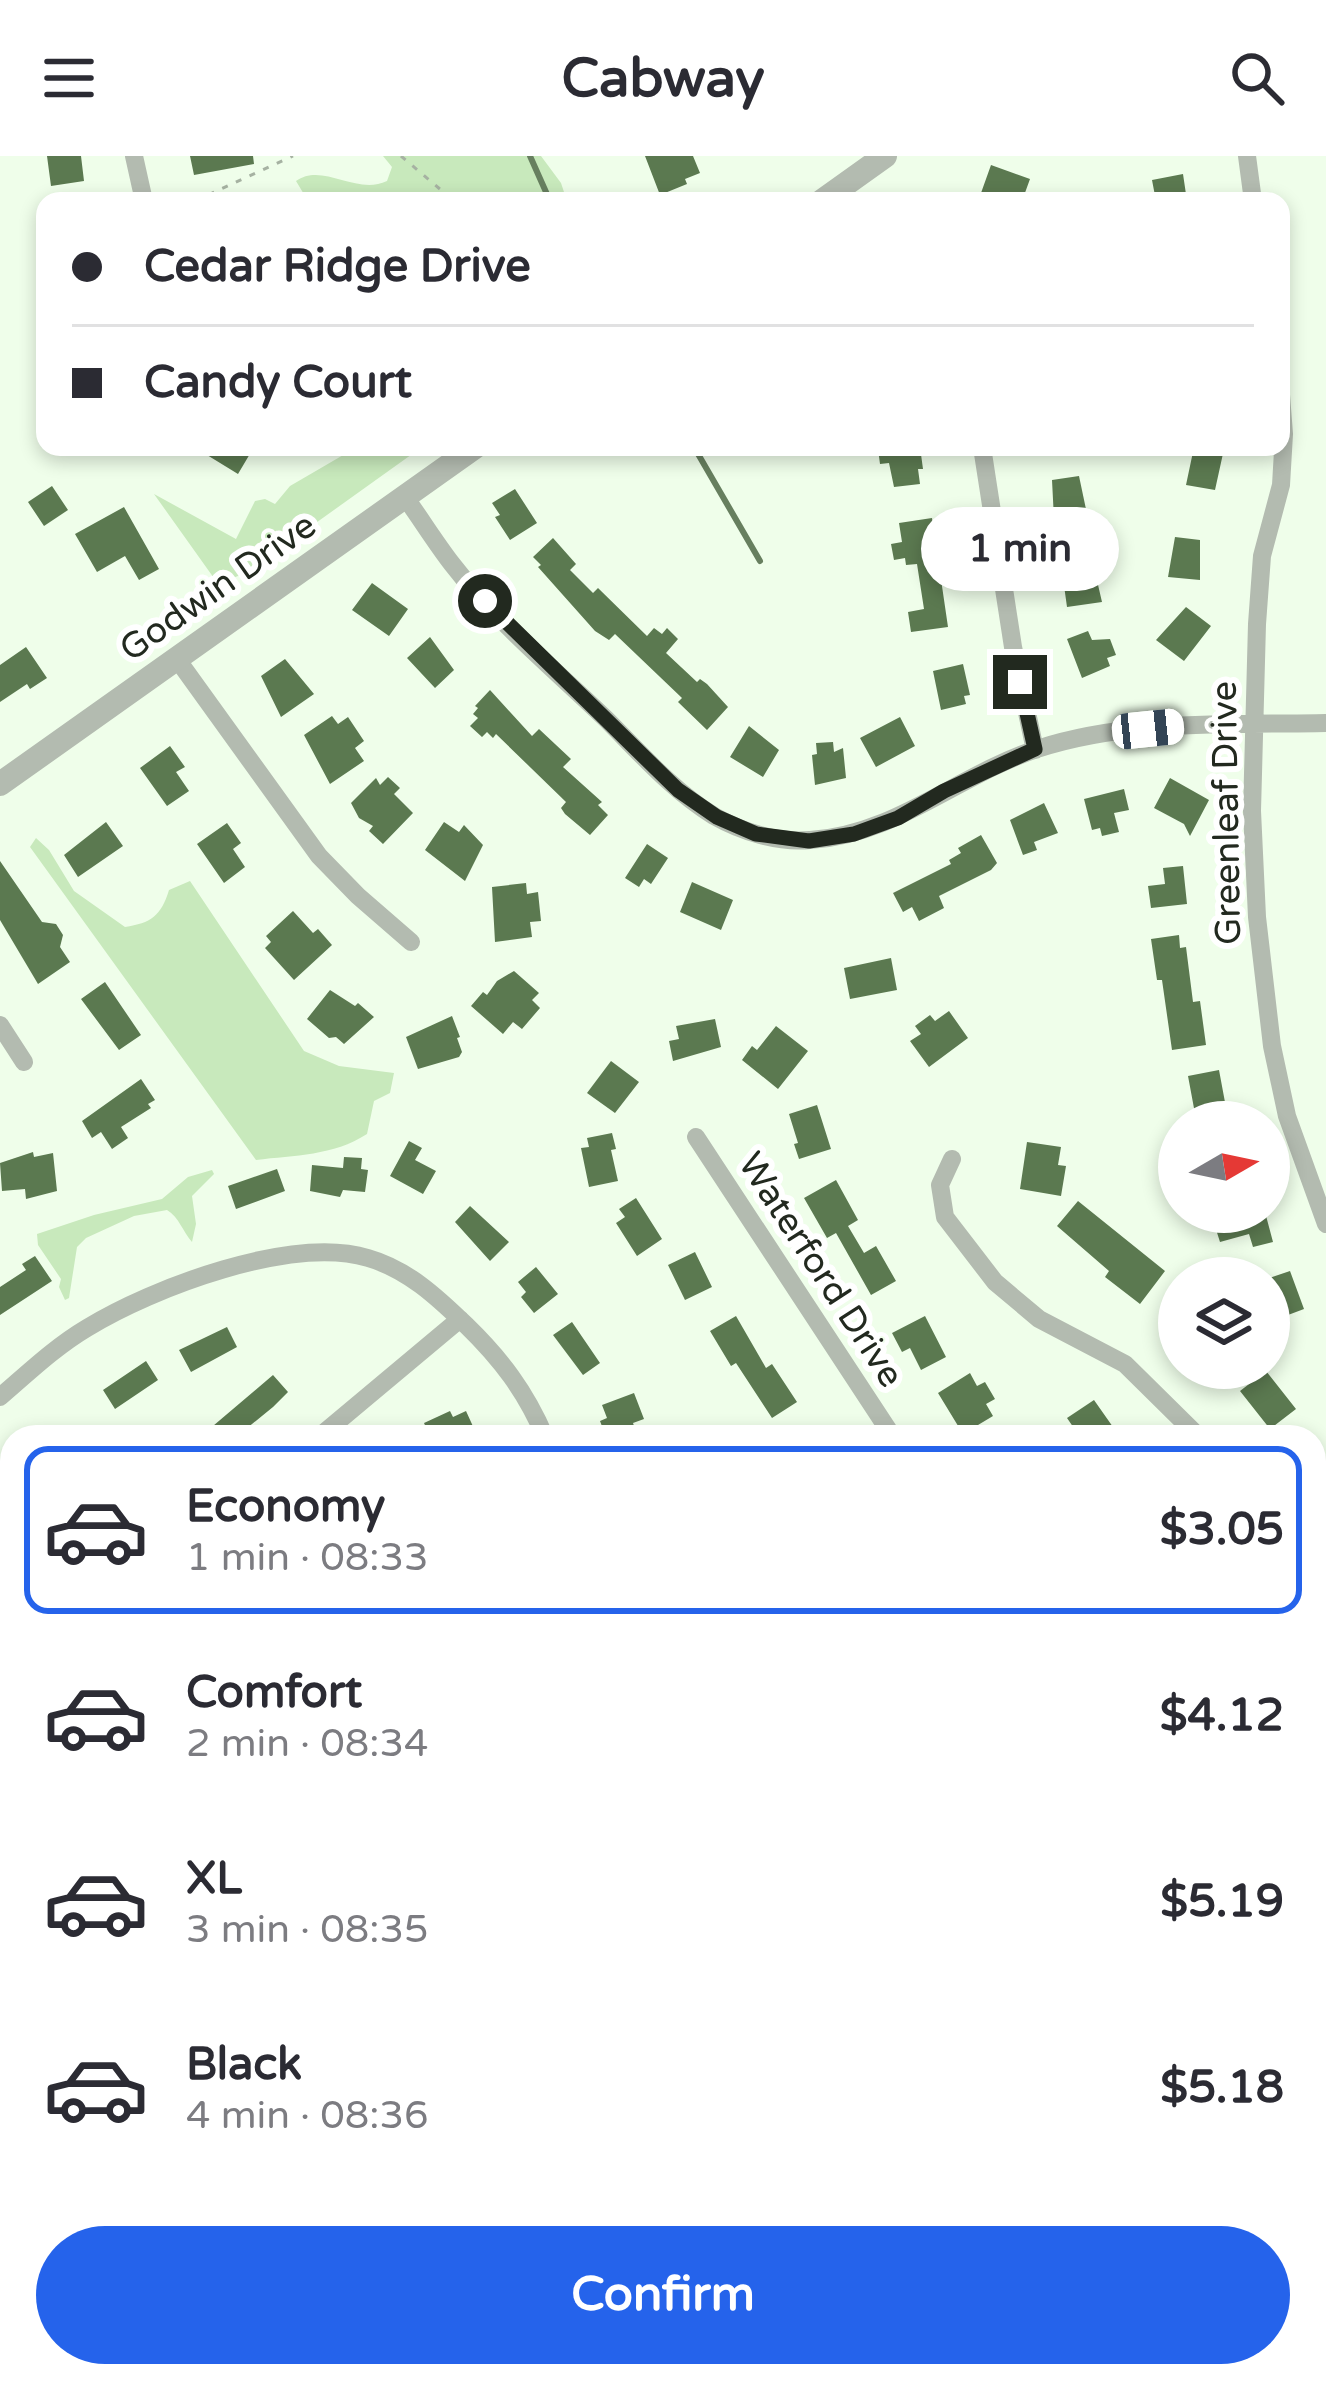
<!DOCTYPE html>
<meta charset="utf-8">
<style>
body{margin:0;font-family:"Varela Round",sans-serif;background:#f7f7f7;color:#2b2b33;height:100vh;display:flex;flex-direction:column;font-size:45px;white-space:nowrap}
*{box-sizing:border-box;margin:0}
p{font-size:39px;color:#7c7c81}
.icon{flex:none;width:66px;height:66px;fill:none;stroke:currentColor;stroke-width:2;stroke-linecap:round;stroke-linejoin:round}
.map{position:relative;flex:1;overflow:hidden}
.drawer{position:absolute;left:0px;top:1269px;width:1326px;height:963px;display:flex;flex-direction:column;background:#fff;border-radius:36px 36px 0 0;box-shadow:0 6px 18px #0003}
.drawer>*{flex:none}
.hud{position:absolute;left:36px;top:36px;width:1254px;height:264px;border-radius:24px;box-shadow:0 6px 18px #0003;display:grid;align-content:center;height:264px;padding:0 36px;background:#fff}
.needle{width:78px;rotate:81deg}
.fabs{position:absolute;left:1158px;top:945px;display:grid;gap:24px}
.fabs a{display:grid;place-items:center;width:132px;height:132px;border-radius:50%;background:#fff;box-shadow:0 6px 18px #0003;font-size:60px}
.end{position:absolute;width:54px;height:54px;margin:-27px;border:15px solid #22291f;background:#fff;box-shadow:0 0 0 6px #fff}
.from{border-radius:50%}
.bubble{position:absolute;height:84px;border-radius:42px;background:#fff;box-shadow:0 6px 18px #0003;font-size:39px;font-weight:800;line-height:84px;text-align:center}
.car{position:absolute;width:36px;height:72px;margin:-36px -18px;border-radius:15px;box-shadow:0 0 9px 3px #0007;background:linear-gradient(#fff 24%,#345 0 40%,#fff 0 76%,#345 0 86%,#fff 0)}
.hud b{display:flex;align-items:center;gap:42px;height:114px;font-size:45px}
.hud b+b{border-top:3px solid #e1e1e2}
.hud i{width:30px;height:30px;background:#2b2b33}
ul{padding:21px 0 0;list-style:none}
li{display:flex;align-items:center;gap:36px;height:168px;margin:0 24px 18px;padding:0 12px;border:6px solid transparent;border-radius:24px}
li div{flex:1}
li b{display:block;font-size:45px}
li em{font-style:normal;font-weight:800}
li.on{border-color:#2563eb}
li>.icon{width:108px;height:108px;stroke-width:1.5}
.primary-button{display:flex;gap:24px;margin-top:auto;padding:24px 36px}
.primary-button a{flex:1;height:138px;border-radius:72px;background:#2563eb;color:#fff;font-size:48px;font-weight:800;line-height:138px;text-align:center}
header{display:flex;justify-content:space-between;align-items:center;height:156px;padding:0 36px;background:#fff;font-size:54px;font-weight:800}
.map>svg:first-child{display:block}
.green{fill:#c8e9bc}
.lines{fill:none;stroke-linecap:round;stroke-linejoin:round}
.stream{stroke:#677f5f;stroke-width:6}
.building{fill:#5b7950}
.path{stroke:#a6b2a2;stroke-width:3;stroke-dasharray:6 9;stroke-linecap:butt}
.minor{stroke:#b3bbb0;stroke-width:18}
.tertiary{stroke:#b3bbb0;stroke-width:24}
.route{stroke:#22291f;stroke-width:15}
.labels{text-anchor:middle;stroke-width:12;stroke-linejoin:round;paint-order:stroke}
.street-label{font-size:36px;fill:#22291f;stroke:#fff}
</style>
<header><svg class="icon" aria-label="menu" viewBox="0 0 24 24"><path d="M4 6h16M4 12h16M4 18h16"/></svg>Cabway<svg class="icon" aria-label="search" viewBox="0 0 24 24"><circle cx="10" cy="10" r="6"/><path d="M15 15l6 6"/></svg></header>
<div class="map">
<svg width="1326" height="2230" viewBox="0 0 1326 2230">
<rect width="100%" height="100%" fill="#effeea"/>
<path class="green" d="M383 0H541L561 27 567 45H308L296 25C323 6 356 40 387 25L392 11Z
M357 291H422L306 374 283 381C269 405 243 423 216 425L154 338 236 383 255 345 265 343 275 348 290 330Z
M36 682 49 694 74 735 125 771C151 767 161 760 169 734L190 725 304 895 339 910 394 917 390 937 374 945 367 978C333 1000 295 999 256 1004L30 691Z
M212 1014 214 1018 192 1040 196 1068 192 1086C183 1076 179 1061 167 1054L134 1060 86 1082 77 1091 69 1142 65 1144 59 1131 61 1123 38 1089 37 1078 94 1059 162 1043 188 1021Z"/>
<g class="lines">
<path class="stream" d="M530 0 550 45
M694 291 760 405"/>
</g>
<path class="building" d="M47 0H81L84 25 51 30Z
M190 0H253L254 8 194 19Z
M645 0H693L700 17 685 23 687 28 660 39Z
M991 9 1030 23 1022 45H1002L981 37Z
M1183 18 1187 45H1156L1152 24Z
M194 291H254L238 318Z
M920 291 923 313H918L920 328 894 331 889 307 880 308 878 293Z
M1194 291 1224 293 1215 334 1186 329Z
M1079 320 1087 358 1054 363 1052 324Z
M52 330 68 354 44 370 28 346Z
M515 333 537 367 510 384 495 361 500 359 492 347Z
M124 351 159 413 139 424 125 400 97 416 75 378Z
M932 362 948 471 911 476 908 456 924 453 917 408 906 409 905 402 894 404 891 388 902 386 899 367Z
M1175 381 1200 384V424L1168 421Z
M553 382 576 408 570 414 593 437 598 432 647 480 654 472 662 478 667 472 678 483 666 497 697 526 700 523 707 528 728 551 707 574 678 546 682 542 615 478 609 484 595 475 538 411 541 409 533 401Z
M1092 403 1102 446 1067 451 1061 408Z
M372 427 408 453 389 480 352 454Z
M1186 451 1211 470 1184 505 1156 484Z
M1088 475 1092 484 1110 483 1116 499 1107 502 1110 510 1082 522 1067 483Z
M430 481 454 514 435 532 407 502Z
M26 491 47 522 30 533 27 528 0 546V509Z
M285 503 314 538 281 561 261 520Z
M963 508 970 539 964 540 966 548 941 554 933 515Z
M490 534 532 580 539 573 571 603 563 611 602 646 598 649 608 659 590 679 565 658 561 652 566 646 496 578 493 582 487 576 482 581 470 570 478 562 473 558 478 552 475 550Z
M332 560 338 568 348 561 364 585 355 592 364 605 330 628 304 579Z
M900 561 915 590 876 611 860 582Z
M749 570 779 594 763 621 730 601Z
M833 586 834 596 843 592 846 622 815 629 812 599 817 598 816 587Z
M170 590 185 611 176 616 189 635 167 650 140 612Z
M388 621 400 632 394 638 413 657 383 688 369 675 373 670 359 662 351 647 376 622 380 629Z
M1170 622 1209 644 1190 680 1184 668 1154 652Z
M1124 633 1129 654 1114 657 1119 676 1102 680 1100 672 1092 674 1084 643Z
M1044 647 1058 677 1034 686 1037 694 1023 699 1010 664Z
M106 666 123 690 78 721 64 699Z
M444 666 459 676 464 669 483 689 465 725 425 694Z
M227 667 241 687 233 693 245 711 224 727 197 688Z
M981 679 997 707 991 714 939 740 944 752 919 765 912 751 903 756 893 737 951 708 949 704 961 697 958 692Z
M647 688 668 702 651 728 644 723 639 731 625 722Z
M0 705 42 766 56 768 63 779 60 791 70 806 38 828 0 764Z
M1183 710 1187 748 1151 752 1148 730 1165 728 1163 712Z
M692 726 733 744 721 774 680 756Z
M526 727 527 738 538 736 541 765 530 766 532 781 495 786 492 731Z
M293 755 313 777 318 773 332 789 294 824 265 792 271 786 266 780Z
M1179 779 1180 792 1186 791 1193 846 1200 845 1206 889 1172 894 1162 824H1157L1151 783Z
M891 802 897 834 850 843 844 812Z
M514 815 539 837 532 844 540 852 522 873 513 866 503 878 471 850 483 836 487 839 497 825Z
M105 826 141 879 119 894 81 843Z
M330 834 355 850 358 847 374 861 344 888 336 881 329 882 307 863Z
M949 855 968 882 929 911 910 885 921 878 915 870 930 859 935 865Z
M452 860 460 881 457 882 462 896 459 901 418 913 406 881Z
M715 863 721 891 673 905 669 885 679 883 676 870Z
M776 870 808 895 778 933 742 904 752 890 757 894Z
M611 905 639 926 615 957 587 937Z
M1219 914 1227 957 1196 963 1188 920Z
M141 923 155 944 148 948 151 952 121 971 128 982 112 993 101 976 92 982 82 965Z
M817 949 831 993 799 1003 794 988 798 987 789 958Z
M612 977 616 993 611 994 618 1025 589 1031 581 992 589 991 587 982Z
M409 985 422 992 415 1004 436 1015 423 1038 390 1020Z
M1027 986 1061 991 1058 1009 1066 1010 1061 1040 1020 1033Z
M33 996 34 1001 53 997 57 1035 26 1043 25 1033 2 1035 0 1007Z
M344 1001 362 1002 361 1013 368 1014 365 1036 343 1034 340 1041 310 1035 312 1009 343 1012Z
M277 1013 285 1035 236 1053 228 1030Z
M836 1024 858 1064 848 1070 864 1097 876 1090 896 1125 871 1139 836 1077 827 1082 804 1042Z
M636 1042 662 1083 637 1100 616 1067 625 1061 619 1053Z
M1078 1045 1165 1115 1140 1148 1105 1121 1109 1115 1057 1070Z
M470 1050 509 1086 490 1105 455 1066Z
M1240 1056H1265L1273 1086 1253 1091 1249 1078 1220 1086 1213 1064Z
M695 1096 712 1131 685 1144 668 1109Z
M35 1100 52 1125 0 1159V1131L26 1114 22 1108Z
M536 1111 558 1138 534 1157 521 1141 526 1136 518 1126Z
M1290 1115 1304 1153 1269 1166V1122Z
M736 1160 766 1212 772 1208 797 1246 772 1262 736 1207 731 1210 710 1175Z
M925 1160 946 1201 921 1214 910 1192 902 1196 892 1177Z
M572 1166 600 1207 583 1219 553 1179Z
M227 1171 237 1191 191 1216 179 1194Z
M146 1205 158 1224 115 1253 103 1234Z
M1266 1215 1296 1253 1270 1273 1240 1235Z
M970 1217 977 1230 985 1226 995 1243 986 1248 993 1260 963 1278 938 1237Z
M273 1219 288 1236 273 1251 236 1281H200Z
M634 1237 644 1263 633 1267 638 1281H606L600 1265 607 1262 602 1249Z
M1094 1244 1120 1281H1080L1067 1262Z
M450 1255 453 1261 466 1255 476 1277 466 1281H430L424 1267Z"/>
<g class="lines">
<path class="path" d="M401 0 454 45
M195 45 293 0"/>
<path class="minor" d="M134 0 144 45
M1247 0 1253 45
M1281 239 1284 278 1281 329 1262 400 1257 468 1252 655 1257 761 1272 890 1287 960 1326 1068
M982 291 1013 491 1035 594
M405 341C421 363 435 386 452 408 496 465 554 513 606 563 640 597 673 635 714 660 742 676 778 687 810 684 895 679 958 619 1037 593 1128 563 1231 569 1326 567
M177 503 319 700 358 740 411 786
M0 869 24 906
M696 981 893 1281
M952 1003 940 1029 945 1061 995 1126 1039 1163 1125 1208 1199 1281
M0 1241C28 1217 55 1191 87 1172 152 1132 292 1079 368 1102 407 1113 437 1141 466 1169 501 1203 526 1236 545 1281
M319 1281 460 1163
M1314 1458 1319 1502 1317 1537
M0 1544 12 1523
M0 1581 12 1587
M1314 2145 1326 2160
M0 2216 12 2205
M341 2220 346 2230
M711 2220 731 2230"/>
<path class="tertiary" d="M822 45 885 0
M0 628 475 291
M0 1740 12 1746
M1314 1827 1326 1826"/>
</g>
<g class="lines">
<path class="route" d="M485 445 678 634 717 661 756 678 809 685 854 678 898 662 944 635 1035 593 1020 526"/>
</g>
<g class="labels">
<g class="street-label">
<text transform="translate(217 430) rotate(-35)" y="13">Godwin Drive</text>
<text transform="translate(1225 657) rotate(-91)" y="13">Greenleaf Drive</text>
<text transform="translate(822 1113) rotate(57)" y="13">Waterford Drive</text>
</g>
</g>
</svg>
<div class="fabs">
<a><svg class="needle" viewBox="-14 -14 28 28"><path d="M0-13l5 13h-10z" fill="#e53935"/><path d="M0 13l5-13h-10z" fill="#7c7c81"/></svg></a>
<a><svg class="icon" aria-label="layers" viewBox="0 0 24 24"><path d="M12 4l9 5-9 5-9-5zM3 14l9 5 9-5"/></svg></a>
</div>
<i class="end from" style="left:485px;top:445px"></i>
<i class="end" style="left:1020px;top:526px"></i>
<div class="bubble" style="left:921px;top:351px;width:198px">1 min</div>
<i class="car" style="left:1148px;top:573px;rotate:84deg"></i>
<div class="hud">
<b><i class="from"></i>Cedar Ridge Drive</b>
<b><i></i>Candy Court</b>
</div>
<section class="drawer">
<ul>
<li class="on"><svg class="icon" aria-label="car" viewBox="0 0 24 24"><path d="M5 17H2v-5l4-1 3-4h7l3 4 3 1v5h-3M9 17h6M6 11h13"/><circle cx="7" cy="17" r="2"/><circle cx="17" cy="17" r="2"/></svg><div><b>Economy</b><p>1 min · 08:33</p></div><em>$3.05</em></li>
<li><svg class="icon" aria-label="car" viewBox="0 0 24 24"><path d="M5 17H2v-5l4-1 3-4h7l3 4 3 1v5h-3M9 17h6M6 11h13"/><circle cx="7" cy="17" r="2"/><circle cx="17" cy="17" r="2"/></svg><div><b>Comfort</b><p>2 min · 08:34</p></div><em>$4.12</em></li>
<li><svg class="icon" aria-label="car" viewBox="0 0 24 24"><path d="M5 17H2v-5l4-1 3-4h7l3 4 3 1v5h-3M9 17h6M6 11h13"/><circle cx="7" cy="17" r="2"/><circle cx="17" cy="17" r="2"/></svg><div><b>XL</b><p>3 min · 08:35</p></div><em>$5.19</em></li>
<li><svg class="icon" aria-label="car" viewBox="0 0 24 24"><path d="M5 17H2v-5l4-1 3-4h7l3 4 3 1v5h-3M9 17h6M6 11h13"/><circle cx="7" cy="17" r="2"/><circle cx="17" cy="17" r="2"/></svg><div><b>Black</b><p>4 min · 08:36</p></div><em>$5.18</em></li>
</ul>
<div class="primary-button"><a>Confirm</a></div>
</section>
</div>
